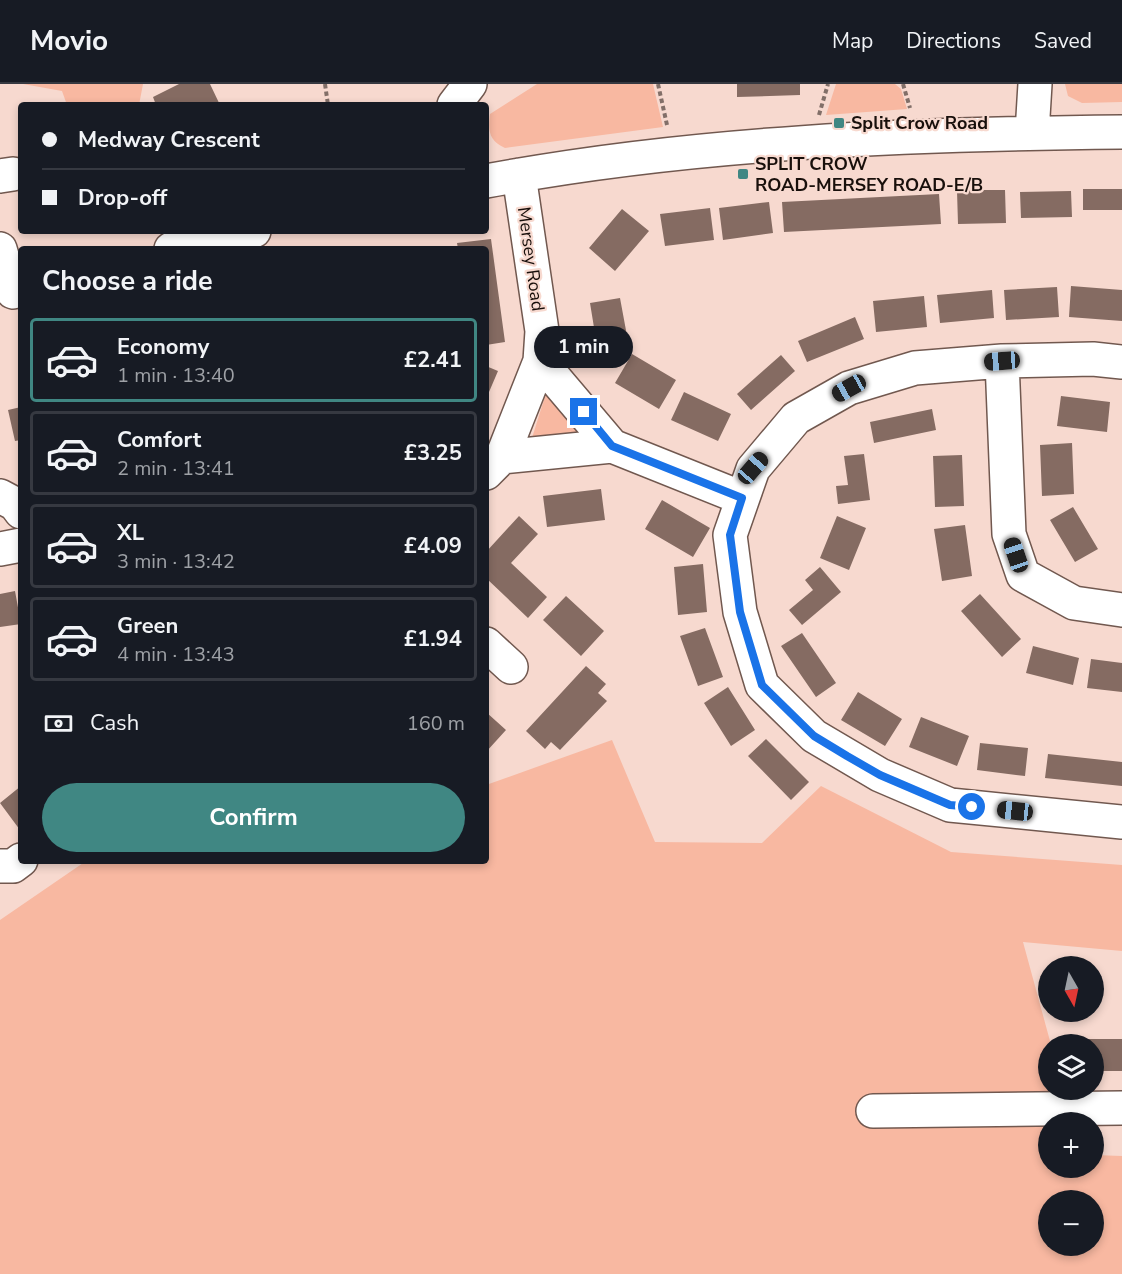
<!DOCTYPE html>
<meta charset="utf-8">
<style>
body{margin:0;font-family:"Nunito Sans",sans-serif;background:#242831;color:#f1f3f6;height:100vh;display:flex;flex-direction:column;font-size:22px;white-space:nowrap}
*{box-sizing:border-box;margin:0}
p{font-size:20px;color:#9ea1a6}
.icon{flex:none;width:33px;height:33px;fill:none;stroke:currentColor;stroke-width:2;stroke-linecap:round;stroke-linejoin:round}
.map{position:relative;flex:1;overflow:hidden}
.side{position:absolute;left:18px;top:162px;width:471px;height:618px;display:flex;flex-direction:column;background:#171b24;border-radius:6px;box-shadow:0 3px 9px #0003}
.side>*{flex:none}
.banner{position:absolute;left:18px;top:18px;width:471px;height:132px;border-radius:6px;box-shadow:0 3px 9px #0003;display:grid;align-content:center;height:132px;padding:0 24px;background:#171b24}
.needle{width:39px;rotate:171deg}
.buttons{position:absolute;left:1038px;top:872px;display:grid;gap:12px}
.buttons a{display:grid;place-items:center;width:66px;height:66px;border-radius:50%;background:#171b24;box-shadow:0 3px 9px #0003;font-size:30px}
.end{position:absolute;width:27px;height:27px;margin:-14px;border:8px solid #1a73e8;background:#fff;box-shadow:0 0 0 3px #fff}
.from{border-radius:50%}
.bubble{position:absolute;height:42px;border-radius:21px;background:#171b24;box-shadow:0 3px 9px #0003;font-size:20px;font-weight:700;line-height:42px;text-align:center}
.car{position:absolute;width:18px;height:36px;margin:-18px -9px;border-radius:8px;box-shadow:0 0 4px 2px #0007;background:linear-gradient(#222 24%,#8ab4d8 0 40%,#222 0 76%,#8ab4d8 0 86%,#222 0)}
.banner b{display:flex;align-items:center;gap:21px;height:57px;font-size:22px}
.banner b+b{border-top:2px solid #363941}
.banner i{width:15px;height:15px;background:#f1f3f6}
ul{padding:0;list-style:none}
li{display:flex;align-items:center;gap:18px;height:84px;margin:0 12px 9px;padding:0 12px;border:3px solid #363941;border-radius:6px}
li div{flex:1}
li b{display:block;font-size:22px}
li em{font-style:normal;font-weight:700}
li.on{border-color:#408783}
li>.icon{width:54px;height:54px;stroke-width:1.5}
h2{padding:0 24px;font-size:27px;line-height:72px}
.pay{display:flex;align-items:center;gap:15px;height:66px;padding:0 24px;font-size:22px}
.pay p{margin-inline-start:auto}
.primary-button{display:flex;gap:12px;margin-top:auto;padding:12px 24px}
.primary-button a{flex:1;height:69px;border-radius:36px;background:#408783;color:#fff;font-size:24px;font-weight:700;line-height:69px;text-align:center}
header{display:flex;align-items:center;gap:36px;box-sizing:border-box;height:84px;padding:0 30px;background:#171b24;border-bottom:2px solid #363941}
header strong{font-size:28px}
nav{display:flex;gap:33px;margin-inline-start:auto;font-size:21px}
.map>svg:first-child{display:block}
.green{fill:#f8b8a1;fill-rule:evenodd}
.building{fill:#856b62}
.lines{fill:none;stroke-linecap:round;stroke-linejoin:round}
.minor-casing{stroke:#71584f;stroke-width:36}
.path{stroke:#826f68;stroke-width:4;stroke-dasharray:4.5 3;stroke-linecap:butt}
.minor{stroke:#fff;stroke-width:33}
.route{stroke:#1a73e8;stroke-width:8}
.poi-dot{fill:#408783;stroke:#f7d9cf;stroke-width:2}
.labels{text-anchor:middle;stroke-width:4.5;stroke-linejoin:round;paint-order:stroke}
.poi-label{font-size:18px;font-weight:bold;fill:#180f0b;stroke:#f7d9cf;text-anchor:start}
.street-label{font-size:18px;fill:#180f0b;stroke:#f7d9cf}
</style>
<header>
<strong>Movio</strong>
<nav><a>Map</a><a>Directions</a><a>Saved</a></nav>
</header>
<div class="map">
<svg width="1122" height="1190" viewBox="0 0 1122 1190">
<rect width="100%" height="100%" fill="#f7d9cf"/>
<path class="green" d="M23 0H143L139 21H67L62 7Z
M537 0H653L663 43 505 64C489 56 488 48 490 30Z
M836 0H895L901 5 907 25 826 31Z
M1065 0H1122V18L1082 19 1068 12Z
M547 306 579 348 532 354Z
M612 656 655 758 762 759 821 702 951 768 1122 781V867L1023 858 1050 957 1048 1083H1094V1071L1122 1072V1190H0V836L86 777H486V701ZM1048 1116H1094V1161H1048Z"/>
<path class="building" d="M179 0H210L220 21H156L153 13Z
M737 0H800V11L737 13Z
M1083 105H1122V126H1083Z
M981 106H1005L1006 139 958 140 957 107Z
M1071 107 1072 133 1021 134 1020 108Z
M939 110 941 140 784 148 782 118Z
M769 118 773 149 723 156 719 124Z
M710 124 714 156 665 162 660 130Z
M622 125 649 147 615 187 589 164Z
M491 155 505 258 486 261V165H458L457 159Z
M1071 202 1122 206V237L1069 233Z
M1057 203 1059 233 1006 236 1004 206Z
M992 206 994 234 940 239 937 211Z
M924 212 927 243 876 248 873 217Z
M620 214 630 268 599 274 590 219Z
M855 233 864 255 807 278 798 257Z
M632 270 676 296 659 325 615 299Z
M781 271 795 287 751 326 737 310Z
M486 282 498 287 486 315Z
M684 308 731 330 718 357 671 336Z
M1061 312 1110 318 1107 348 1057 342Z
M21 323V356L15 357 8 326Z
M932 325 936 346 874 359 870 338Z
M1072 359 1074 410 1042 412 1040 361Z
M864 370 870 416 838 420 836 402 848 401 844 372Z
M962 371 964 422 935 423 933 372Z
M601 405 605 436 547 443 543 412Z
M662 416 710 444 693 473 645 445Z
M1073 423 1098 465 1075 478 1050 436Z
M519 432 538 450 511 479 547 513 528 534 486 494 489 485 486 482V468Z
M837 432 866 444 849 486 820 474Z
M965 441 972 492 942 497 934 445Z
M703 480 707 528 678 531 674 483Z
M820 483 841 508 802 541 789 526 813 506 805 496Z
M15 507 21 540 0 543V510Z
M980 510 1021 555 1002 573 961 527Z
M566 512 604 547 581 572 543 536Z
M705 544 723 593 698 602 680 552Z
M802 549 836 599 816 613 781 562Z
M1033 562 1079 574 1073 601 1026 589Z
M1091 575 1122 579V608L1087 604Z
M586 582 606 600 598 609 607 617 560 666 551 658 545 665 526 647Z
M728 603 755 646 731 662 704 619Z
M858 608 902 635 885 662 841 636Z
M486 628 506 646 486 668Z
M921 633 969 652 957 682 909 663Z
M766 655 809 698 791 716 748 672Z
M980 659 1028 664 1025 692 977 686Z
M1048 670 1122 678V702L1045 694Z
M21 702V745L20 746 0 719Z
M1075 955H1122V987H1094V960H1075Z"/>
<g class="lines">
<defs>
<path id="minor" d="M454 21 470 0
M1032 49 1035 0
M0 92 13 90
M486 97C695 58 910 50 1122 48
M0 165 13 208
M171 165 254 147
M540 277 612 362
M1002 277 1009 450 1023 491 1074 519 1122 526
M1122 278 1093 275 1002 277 915 284 849 304 796 334 753 385 730 451 740 528 762 601 814 652 880 691 950 721 1122 738
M502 373 612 362 742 414
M486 389 502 373 540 277 542 247 519 91
M0 412 15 420 21 428
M0 465 21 461
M486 560 511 583
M0 782H13L21 776
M873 1027 1122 1024"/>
</defs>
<use href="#minor" class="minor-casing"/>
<path class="path" d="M325 0 328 21
M658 0 667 41
M903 0 910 24
M819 31 828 0"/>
<use href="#minor" class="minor"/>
</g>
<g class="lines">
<path class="route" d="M584 328 612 362 742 414 730 451 740 528 762 601 814 652 847 672 880 691 950 721 972 723"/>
</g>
<g class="poi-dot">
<rect x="833" y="33" width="12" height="12" rx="3"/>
<rect x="737" y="84" width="12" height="12" rx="3"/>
</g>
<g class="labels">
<g class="poi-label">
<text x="851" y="45">Split Crow Road</text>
<text x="755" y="86">SPLIT CROW<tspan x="755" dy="21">ROAD-MERSEY ROAD-E/B</tspan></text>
</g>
<g class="street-label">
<text transform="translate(531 175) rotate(82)" y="6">Mersey Road</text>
</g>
</g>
</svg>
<div class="buttons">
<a><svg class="needle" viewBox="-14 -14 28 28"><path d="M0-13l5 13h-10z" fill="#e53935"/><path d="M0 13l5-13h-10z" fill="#9ea1a6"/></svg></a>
<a><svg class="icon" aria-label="layers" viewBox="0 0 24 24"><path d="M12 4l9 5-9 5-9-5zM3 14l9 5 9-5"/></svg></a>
<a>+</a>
<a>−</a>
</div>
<i class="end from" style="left:972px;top:723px"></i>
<i class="end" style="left:584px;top:328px"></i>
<div class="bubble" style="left:534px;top:242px;width:99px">1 min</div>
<i class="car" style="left:1002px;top:277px;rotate:266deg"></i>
<i class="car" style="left:849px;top:304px;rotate:241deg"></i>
<i class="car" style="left:753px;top:384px;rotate:41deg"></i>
<i class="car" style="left:1016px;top:471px;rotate:341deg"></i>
<i class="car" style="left:1015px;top:727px;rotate:276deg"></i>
<div class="banner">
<b><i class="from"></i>Medway Crescent</b>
<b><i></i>Drop-off</b>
</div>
<section class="side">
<h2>Choose a ride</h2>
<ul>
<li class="on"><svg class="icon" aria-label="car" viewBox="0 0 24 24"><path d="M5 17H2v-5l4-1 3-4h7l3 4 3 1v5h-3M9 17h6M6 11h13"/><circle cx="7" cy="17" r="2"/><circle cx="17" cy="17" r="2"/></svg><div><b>Economy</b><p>1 min · 13:40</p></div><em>£2.41</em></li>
<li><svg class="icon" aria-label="car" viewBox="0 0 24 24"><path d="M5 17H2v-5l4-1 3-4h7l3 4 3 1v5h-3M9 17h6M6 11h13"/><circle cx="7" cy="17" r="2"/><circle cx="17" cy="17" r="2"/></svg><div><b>Comfort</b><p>2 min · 13:41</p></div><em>£3.25</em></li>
<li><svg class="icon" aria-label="car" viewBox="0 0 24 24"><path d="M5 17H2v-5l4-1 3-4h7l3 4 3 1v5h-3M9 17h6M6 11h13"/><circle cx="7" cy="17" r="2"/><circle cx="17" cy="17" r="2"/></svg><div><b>XL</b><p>3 min · 13:42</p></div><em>£4.09</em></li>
<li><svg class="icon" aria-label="car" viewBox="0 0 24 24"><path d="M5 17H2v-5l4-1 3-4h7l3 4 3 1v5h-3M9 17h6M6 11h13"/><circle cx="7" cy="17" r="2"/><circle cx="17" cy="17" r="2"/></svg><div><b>Green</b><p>4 min · 13:43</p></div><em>£1.94</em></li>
</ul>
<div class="pay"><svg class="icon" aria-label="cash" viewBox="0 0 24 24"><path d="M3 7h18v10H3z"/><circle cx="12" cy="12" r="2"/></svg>Cash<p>160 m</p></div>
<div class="primary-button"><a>Confirm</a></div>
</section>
</div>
